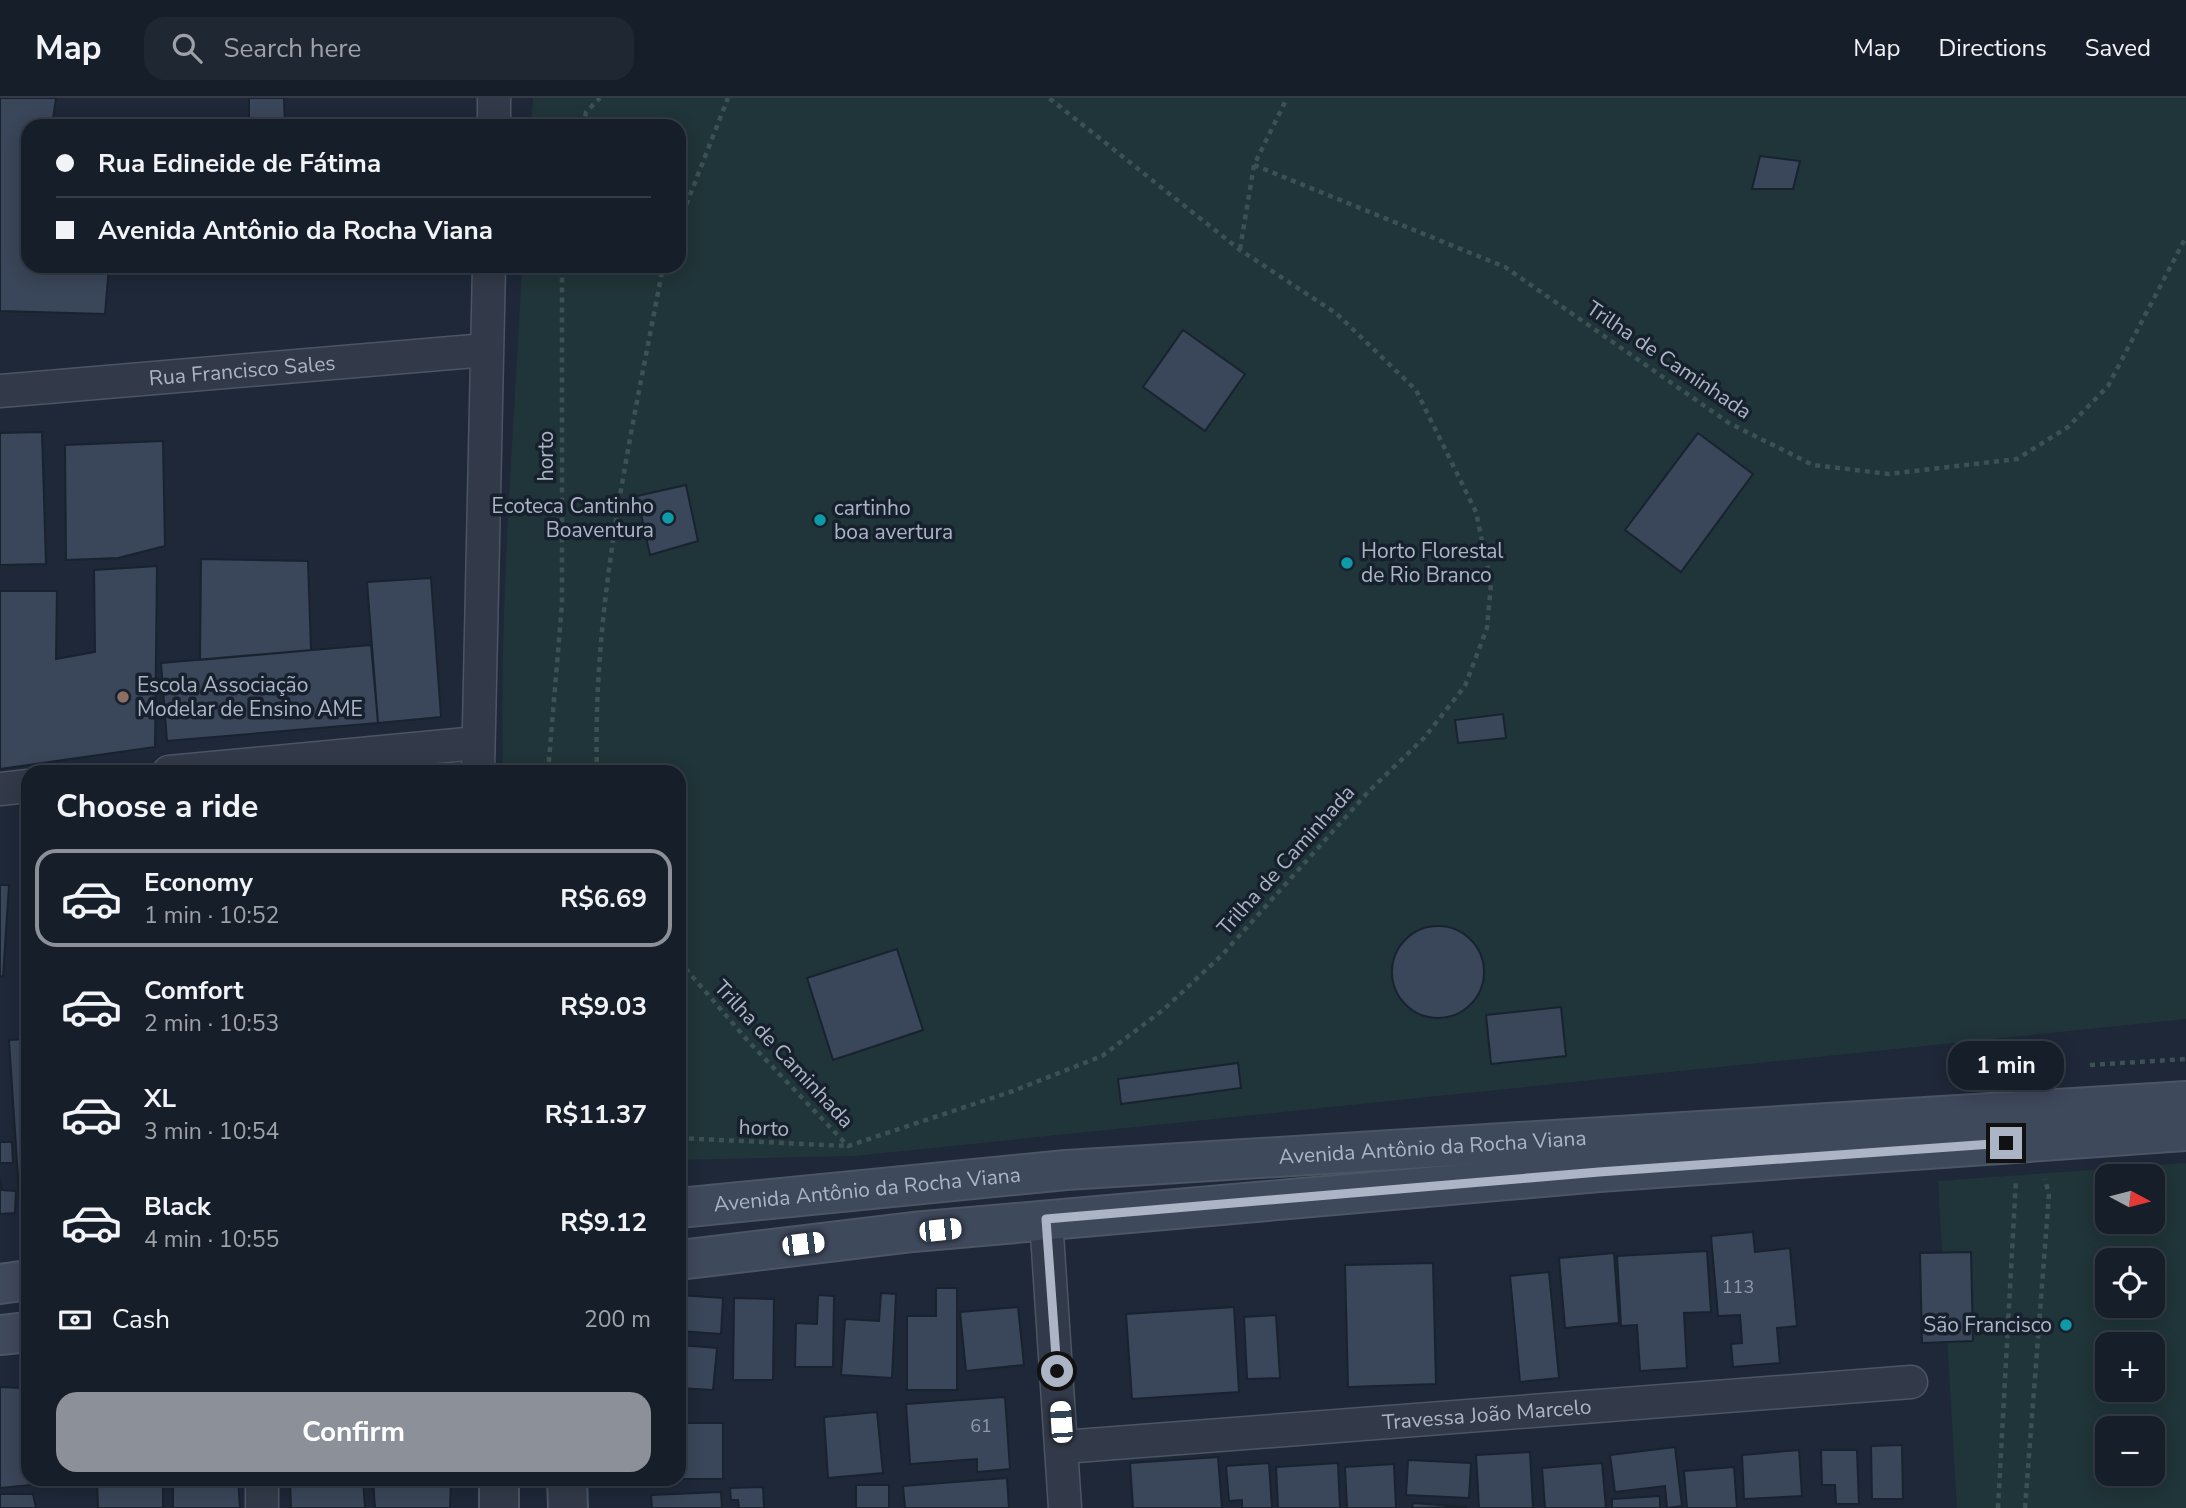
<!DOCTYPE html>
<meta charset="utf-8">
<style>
body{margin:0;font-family:"Nunito Sans",sans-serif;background:#1f2732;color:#f1f3f6;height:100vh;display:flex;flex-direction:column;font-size:26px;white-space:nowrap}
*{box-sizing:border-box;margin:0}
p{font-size:23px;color:#9ea2a8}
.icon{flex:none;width:38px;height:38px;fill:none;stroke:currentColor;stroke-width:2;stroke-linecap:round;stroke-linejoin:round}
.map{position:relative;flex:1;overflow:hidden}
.sheet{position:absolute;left:21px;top:667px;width:665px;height:721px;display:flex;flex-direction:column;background:#161e2a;border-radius:21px;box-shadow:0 4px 18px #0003,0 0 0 2px #353c47}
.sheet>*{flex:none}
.hud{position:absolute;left:21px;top:21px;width:665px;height:154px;border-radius:21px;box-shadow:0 4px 18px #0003,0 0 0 2px #353c47;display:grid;align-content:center;height:154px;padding:0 35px;background:#161e2a}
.needle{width:46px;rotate:97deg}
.controls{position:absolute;left:2095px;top:1066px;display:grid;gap:14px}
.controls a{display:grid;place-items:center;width:70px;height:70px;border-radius:14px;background:#161e2a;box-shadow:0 4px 18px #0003,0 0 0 2px #353c47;font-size:35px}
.end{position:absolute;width:32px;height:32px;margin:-16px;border:9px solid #acb5c6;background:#111;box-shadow:0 0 0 4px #111}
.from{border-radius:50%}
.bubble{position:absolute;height:49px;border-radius:21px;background:#161e2a;box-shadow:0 4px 18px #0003,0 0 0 2px #353c47;font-size:23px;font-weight:700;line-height:49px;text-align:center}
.car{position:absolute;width:21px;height:42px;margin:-21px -10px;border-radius:9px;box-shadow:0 0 5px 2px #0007;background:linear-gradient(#fff 24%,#345 0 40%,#fff 0 76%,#345 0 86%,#fff 0)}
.hud b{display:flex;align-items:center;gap:24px;height:66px;font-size:26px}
.hud b+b{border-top:2px solid #353c47}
.hud i{width:18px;height:18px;background:#f1f3f6}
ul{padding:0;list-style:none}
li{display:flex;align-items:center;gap:21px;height:98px;margin:0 14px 10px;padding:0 21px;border:4px solid transparent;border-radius:21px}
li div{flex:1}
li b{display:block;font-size:26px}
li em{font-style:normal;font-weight:700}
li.current{border-color:#8c9099}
li>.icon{width:63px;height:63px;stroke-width:1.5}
h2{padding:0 35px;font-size:32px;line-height:84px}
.pay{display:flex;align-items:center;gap:18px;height:77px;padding:0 35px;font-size:26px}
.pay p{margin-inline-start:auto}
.button{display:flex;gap:14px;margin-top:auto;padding:14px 35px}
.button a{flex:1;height:80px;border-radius:21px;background:#8c9099;color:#fff;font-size:28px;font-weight:700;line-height:80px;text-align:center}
header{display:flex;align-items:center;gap:42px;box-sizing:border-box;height:98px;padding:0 35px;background:#161e2a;border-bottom:2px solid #353c47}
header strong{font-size:33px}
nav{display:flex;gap:38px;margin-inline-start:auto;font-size:24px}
.search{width:490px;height:63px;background:#1f2732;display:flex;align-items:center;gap:18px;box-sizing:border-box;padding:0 24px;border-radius:21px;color:#9ea2a8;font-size:26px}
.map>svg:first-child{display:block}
.green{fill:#203539;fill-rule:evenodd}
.building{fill:#3a4659;stroke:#19222f;stroke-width:2}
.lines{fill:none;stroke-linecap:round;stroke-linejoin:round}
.minor-casing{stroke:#4c5564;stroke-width:35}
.tertiary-casing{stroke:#4c5564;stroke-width:42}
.secondary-casing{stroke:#4c5564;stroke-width:42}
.path{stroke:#3b5154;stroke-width:4.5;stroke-dasharray:5 5;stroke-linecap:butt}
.minor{stroke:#323a49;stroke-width:32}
.tertiary{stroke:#323a49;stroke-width:38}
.secondary{stroke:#3f495c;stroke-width:38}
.route{stroke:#acb5c6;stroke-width:9}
.culture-dot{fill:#0f9aa8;stroke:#17202d;stroke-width:2.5}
.education-dot{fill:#8d6e63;stroke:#17202d;stroke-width:2.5}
.labels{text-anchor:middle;stroke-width:7;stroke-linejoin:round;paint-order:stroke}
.number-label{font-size:18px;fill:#9099ab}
.street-label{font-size:21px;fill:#acb5c6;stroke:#17202d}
.poi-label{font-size:21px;fill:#acb5c6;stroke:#17202d;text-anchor:start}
</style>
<header>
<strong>Map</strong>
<div class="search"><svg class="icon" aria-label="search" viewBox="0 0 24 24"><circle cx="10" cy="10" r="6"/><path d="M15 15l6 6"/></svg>Search here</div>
<nav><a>Map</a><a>Directions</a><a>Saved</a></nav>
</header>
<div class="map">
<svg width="2186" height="1410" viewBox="0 0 2186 1410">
<rect width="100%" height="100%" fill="#1e2838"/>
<path class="green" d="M533 0H2186V921L854 1058 679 1062V674H503C499 505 514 336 522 168H679V28H531Z
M2186 1065V1410H1957L1938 1083ZM2107 1078H2152V1124H2107ZM2107 1162H2152V1208H2107ZM2107 1246H2152V1292H2107ZM2107 1330H2152V1376H2107Z"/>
<path class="building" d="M0 0H56L52 28H28V168H109L105 216 0 213Z
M249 0H284L285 28H249Z
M1760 58 1800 63 1793 91H1752Z
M1183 232 1245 276 1205 333 1143 289Z
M42 334 46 466 0 467V335Z
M1698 335 1753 376 1681 474 1625 432Z
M163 343 165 448 118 460 66 462 65 347Z
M686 387 698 443 650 457 637 398Z
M201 461 308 463 311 552 200 562Z
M157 468 155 649 0 671V493H57L56 561 95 554 94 472Z
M431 480 441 619 378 625 367 484Z
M371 547 378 625 167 643 161 565Z
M1503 616 1506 640 1458 645 1455 622Z
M0 787H9L3 879 0 878Z
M1392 874a46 46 0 1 1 92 0a46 46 0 1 1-92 0Z
M897 851 923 932 833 962 807 880Z
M1561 909 1566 958 1491 966 1486 917Z
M28 941V1110H20L9 942Z
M1238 965 1241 990 1121 1006 1118 981Z
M0 1044H12L13 1065H0Z
M0 1080 2 1092 16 1093 15 1115 0 1116Z
M1753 1134 1755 1154 1790 1150 1797 1228 1777 1230 1780 1265 1733 1269 1731 1246 1742 1245 1740 1217 1718 1218 1711 1138Z
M1707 1153 1711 1214 1684 1215 1687 1270 1640 1273 1637 1227 1621 1228 1617 1158Z
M1971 1154 1973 1243 1922 1245 1920 1155Z
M1614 1155 1619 1225 1565 1230 1559 1160Z
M1433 1165 1436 1286 1348 1289 1345 1167Z
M1549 1174 1559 1280 1520 1284 1510 1178Z
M936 1190H957V1292H907V1218H936Z
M881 1195 896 1196 892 1280 841 1277 845 1221 879 1223Z
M679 1197 723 1200 721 1236 679 1233Z
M818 1197 834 1198 833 1269H795L796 1225 817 1226Z
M734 1200 774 1201 773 1282H733Z
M1018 1209 1024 1267 966 1273 960 1214Z
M1234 1209 1239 1294 1132 1301 1126 1216Z
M1276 1217 1280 1280 1247 1281 1244 1219Z
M679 1247 717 1250 713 1292 679 1290Z
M0 1289 23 1290 28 1381 31 1387 0 1390Z
M1005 1299 1010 1371 977 1374V1361L910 1366 906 1306Z
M877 1314 883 1375 828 1380 824 1319Z
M679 1325H723V1381H644H679Z
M1902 1347 1903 1401H1872L1871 1348Z
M1675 1349 1682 1408 1667 1410 1665 1388 1615 1394 1610 1357Z
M1799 1352 1802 1398 1744 1401 1742 1357Z
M1821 1352H1857L1859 1406H1836L1835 1387H1822Z
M1530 1354 1533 1410H1479L1476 1357Z
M1218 1359 1222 1410H1133L1130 1365Z
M1408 1362 1471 1365 1469 1400 1406 1397Z
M1269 1365 1272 1410H1242V1402L1229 1403 1226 1368Z
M1338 1365 1340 1410H1278L1276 1369Z
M1602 1365 1606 1410H1545L1542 1370Z
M1394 1366 1396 1410H1347L1345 1369Z
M1734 1369 1737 1410H1687L1684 1373Z
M1007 1380 1009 1410H905L903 1388Z
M97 1381H163V1410H98Z
M173 1381H238L240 1410H173Z
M290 1381H363L365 1410H291Z
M373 1381H451L450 1410H375Z
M856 1387H889V1410H856Z
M763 1389 764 1410H739L738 1402H731L730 1390Z
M721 1394 722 1410H652L651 1397Z
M0 1396H33L36 1410H0Z
M1660 1398V1410H1612V1401Z
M1413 1405 1467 1409 1412 1410Z"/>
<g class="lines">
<defs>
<g id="minor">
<path d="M494 28V0"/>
<path id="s1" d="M0 293 486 252"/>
<path d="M169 674 477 645"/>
<path d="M478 674 489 168"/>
<path d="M0 691 28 688"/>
<path d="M1046 1121 1065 1410"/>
<path id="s2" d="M1063 1349 1911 1284"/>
<path d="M262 1381V1410"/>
</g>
<path id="tertiary" d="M499 1381V1410
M567 1381 568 1410"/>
<g id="secondary">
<path id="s3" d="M679 1110 1066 1072 2186 1003"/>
<path d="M679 1162 913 1134 1599 1074 2186 1033"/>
<path d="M0 1186 28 1182"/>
<path d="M0 1237 28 1234"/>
</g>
</defs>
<use href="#minor" class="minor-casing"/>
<use href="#tertiary" class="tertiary-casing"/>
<use href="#secondary" class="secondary-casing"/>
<path class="path" d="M583 28 586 14 600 0
M1254 67 1505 169 1729 325 1813 367 1889 376 2017 361 2068 329 2108 288 2186 139
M679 125 728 0
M1240 151 1254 67 1287 0
M548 674 562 506V168
M597 674C592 503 632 335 663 168
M679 863 748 943 848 1048 1013 993 1102 958 1163 912 1222 857 1369 693 1424 640 1465 588 1487 530 1491 486 1476 414 1416 292 1337 216 1240 152 1049 0
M2090 967 2186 961
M679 1040 847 1048
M1998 1410 2016 1081
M2025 1410 2049 1096 2045 1081"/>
<use href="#minor" class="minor"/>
<use href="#tertiary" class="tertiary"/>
<use href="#secondary" class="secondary"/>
</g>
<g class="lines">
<path class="route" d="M1057 1273 1046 1121 1599 1074 2006 1045"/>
</g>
<g class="culture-dot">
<circle cx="668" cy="420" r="7"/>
<circle cx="820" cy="422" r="7"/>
<circle cx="1347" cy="465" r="7"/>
<circle cx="2066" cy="1227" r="7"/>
</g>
<circle class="education-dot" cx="123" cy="599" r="7"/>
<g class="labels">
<g class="number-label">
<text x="1738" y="1195">113</text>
<text x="981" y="1334">61</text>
</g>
<g class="street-label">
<text transform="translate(1669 262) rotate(34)" y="7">Trilha de Caminhada</text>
<text dy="7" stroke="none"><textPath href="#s1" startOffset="243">Rua Francisco Sales</textPath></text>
<text transform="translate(546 358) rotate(-90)" y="7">horto</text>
<text transform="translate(1286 762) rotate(-48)" y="7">Trilha de Caminhada</text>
<text transform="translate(784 956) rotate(47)" y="7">Trilha de Caminhada</text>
<text transform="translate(764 1030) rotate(2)" y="7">horto</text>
<text dy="7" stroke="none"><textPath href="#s3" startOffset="756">Avenida Antônio da Rocha Viana</textPath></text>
<text dy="7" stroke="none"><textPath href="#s3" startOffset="189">Avenida Antônio da Rocha Viana</textPath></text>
<text dy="7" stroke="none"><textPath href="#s2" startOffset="425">Travessa João Marcelo</textPath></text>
</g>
<g class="poi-label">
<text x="654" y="415" text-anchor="end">Ecoteca Cantinho<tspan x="654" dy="24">Boaventura</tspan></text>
<text x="834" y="417">cartinho<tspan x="834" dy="24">boa avertura</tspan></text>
<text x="1361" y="460">Horto Florestal<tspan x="1361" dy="24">de Rio Branco</tspan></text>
<text x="137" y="594">Escola Associação<tspan x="137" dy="24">Modelar de Ensino AME</tspan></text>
<text x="2052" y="1234" text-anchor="end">São Francisco</text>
</g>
</g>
</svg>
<div class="controls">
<a><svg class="needle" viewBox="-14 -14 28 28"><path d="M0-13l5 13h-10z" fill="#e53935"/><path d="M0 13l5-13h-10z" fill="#9ea2a8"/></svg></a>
<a><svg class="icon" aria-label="locate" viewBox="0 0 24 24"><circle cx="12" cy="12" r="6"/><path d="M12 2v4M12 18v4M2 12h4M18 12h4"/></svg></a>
<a>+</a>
<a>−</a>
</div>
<i class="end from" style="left:1057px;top:1273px"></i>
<i class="end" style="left:2006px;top:1045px"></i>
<div class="bubble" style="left:1948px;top:943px;width:116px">1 min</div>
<i class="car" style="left:940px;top:1132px;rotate:84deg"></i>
<i class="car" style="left:803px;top:1146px;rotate:83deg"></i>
<i class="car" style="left:1061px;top:1324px;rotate:356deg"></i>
<div class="hud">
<b><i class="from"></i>Rua Edineide de Fátima</b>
<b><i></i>Avenida Antônio da Rocha Viana</b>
</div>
<section class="sheet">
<h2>Choose a ride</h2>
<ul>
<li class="current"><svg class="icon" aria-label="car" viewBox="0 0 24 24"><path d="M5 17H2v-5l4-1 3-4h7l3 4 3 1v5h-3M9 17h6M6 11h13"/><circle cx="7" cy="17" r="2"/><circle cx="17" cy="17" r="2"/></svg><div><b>Economy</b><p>1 min · 10:52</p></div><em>R$6.69</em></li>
<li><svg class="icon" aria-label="car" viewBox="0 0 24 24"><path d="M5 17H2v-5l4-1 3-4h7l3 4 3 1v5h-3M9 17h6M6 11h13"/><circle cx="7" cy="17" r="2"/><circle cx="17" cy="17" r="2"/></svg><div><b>Comfort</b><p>2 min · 10:53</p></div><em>R$9.03</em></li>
<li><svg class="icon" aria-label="car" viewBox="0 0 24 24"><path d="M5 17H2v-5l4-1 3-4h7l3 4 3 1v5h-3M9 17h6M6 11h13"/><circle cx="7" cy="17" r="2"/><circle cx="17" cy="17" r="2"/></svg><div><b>XL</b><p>3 min · 10:54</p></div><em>R$11.37</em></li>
<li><svg class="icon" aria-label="car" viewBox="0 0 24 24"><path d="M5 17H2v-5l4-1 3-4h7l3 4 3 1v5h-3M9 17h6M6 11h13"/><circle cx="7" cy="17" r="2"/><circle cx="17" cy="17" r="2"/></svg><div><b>Black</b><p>4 min · 10:55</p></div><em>R$9.12</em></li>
</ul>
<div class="pay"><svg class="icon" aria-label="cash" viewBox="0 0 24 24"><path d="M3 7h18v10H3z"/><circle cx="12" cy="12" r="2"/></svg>Cash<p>200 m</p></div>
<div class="button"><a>Confirm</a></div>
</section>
</div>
